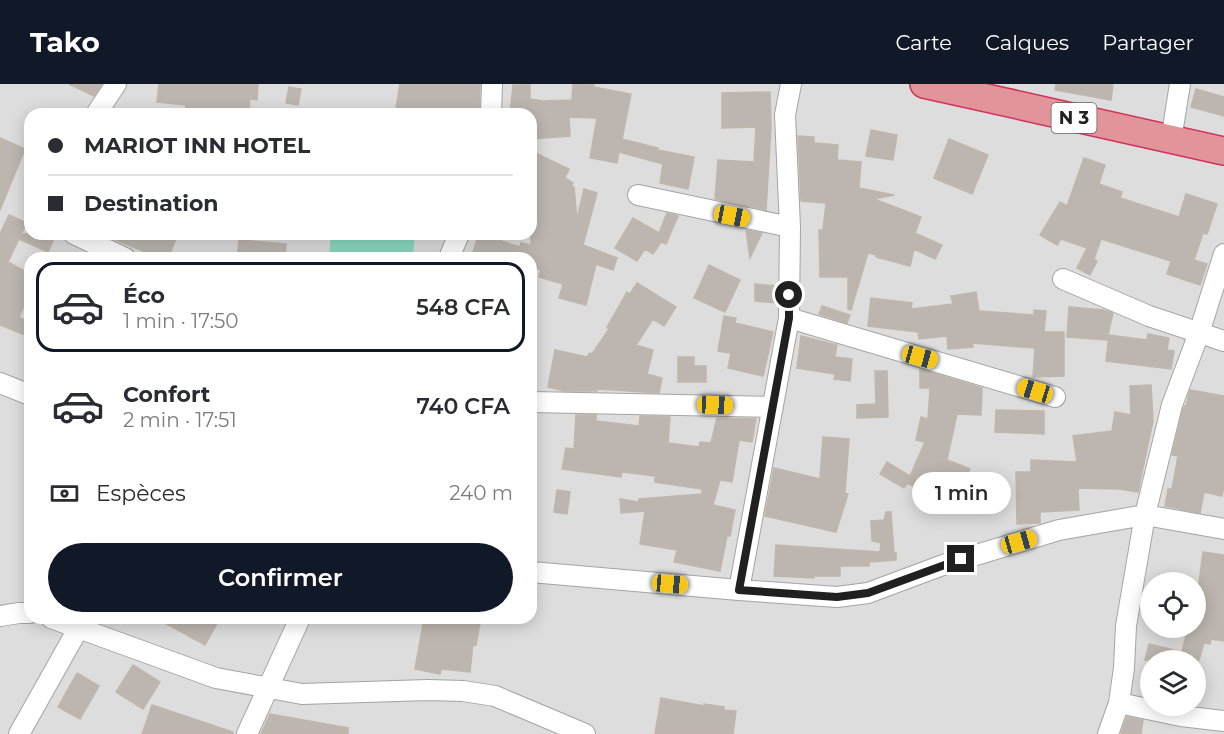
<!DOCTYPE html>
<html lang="fr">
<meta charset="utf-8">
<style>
body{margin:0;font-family:Montserrat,sans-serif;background:#f2f2f3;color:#2b2b33;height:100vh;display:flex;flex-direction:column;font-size:22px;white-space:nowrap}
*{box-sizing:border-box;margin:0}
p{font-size:20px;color:#7c7c81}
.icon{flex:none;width:33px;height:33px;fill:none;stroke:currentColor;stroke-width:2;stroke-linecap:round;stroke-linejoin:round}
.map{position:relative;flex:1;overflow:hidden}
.details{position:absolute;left:24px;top:168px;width:513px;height:372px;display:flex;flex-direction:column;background:#fff;border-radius:18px;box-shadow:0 3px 15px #0003}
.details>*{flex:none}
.banner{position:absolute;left:24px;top:24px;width:513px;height:132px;border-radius:18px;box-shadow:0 3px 15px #0003;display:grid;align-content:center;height:132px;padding:0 24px;background:#fff}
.controls{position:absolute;left:1140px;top:488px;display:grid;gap:12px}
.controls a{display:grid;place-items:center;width:66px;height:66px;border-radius:50%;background:#fff;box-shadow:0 3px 15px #0003;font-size:30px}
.end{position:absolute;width:27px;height:27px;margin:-14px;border:8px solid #202020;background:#fff;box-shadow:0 0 0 3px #fff}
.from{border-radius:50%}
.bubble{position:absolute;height:42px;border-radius:21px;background:#fff;box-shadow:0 3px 15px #0003;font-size:20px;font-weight:600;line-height:42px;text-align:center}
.car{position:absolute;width:18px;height:36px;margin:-18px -9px;border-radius:8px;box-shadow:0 0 4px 2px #0007;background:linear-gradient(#f5c518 24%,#345 0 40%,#f5c518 0 76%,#345 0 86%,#f5c518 0)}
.banner b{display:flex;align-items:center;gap:21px;height:57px;font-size:22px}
.banner b+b{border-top:2px solid #e1e1e2}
.banner i{width:15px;height:15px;background:#2b2b33}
ul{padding:10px 0 0;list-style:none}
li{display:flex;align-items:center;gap:18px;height:90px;margin:0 12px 9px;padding:0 12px;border:3px solid transparent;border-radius:18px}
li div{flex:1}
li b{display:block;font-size:22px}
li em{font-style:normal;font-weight:600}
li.on{border-color:#111827}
li>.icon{width:54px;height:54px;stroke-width:1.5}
.pay{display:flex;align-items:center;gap:15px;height:66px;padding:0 24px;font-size:22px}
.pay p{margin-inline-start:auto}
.cta{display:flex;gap:12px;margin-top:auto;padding:12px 24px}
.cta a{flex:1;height:69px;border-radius:36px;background:#111827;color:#fff;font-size:24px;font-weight:600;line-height:69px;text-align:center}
header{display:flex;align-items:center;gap:36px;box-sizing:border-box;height:84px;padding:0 30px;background:#111827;color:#fff}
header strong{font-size:28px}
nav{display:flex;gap:33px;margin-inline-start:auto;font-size:21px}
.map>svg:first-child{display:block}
.residential{fill:#dedddd;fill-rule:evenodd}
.pitch{fill:#8adac2}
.building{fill:#bdb6b0;stroke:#c1b6aa;stroke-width:1.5}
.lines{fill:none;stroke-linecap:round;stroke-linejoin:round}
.minor-casing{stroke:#a4a4a4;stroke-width:22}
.highway-casing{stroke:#d1315a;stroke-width:30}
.minor{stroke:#fff;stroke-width:20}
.highway{stroke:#e2949b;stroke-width:27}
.route{stroke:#202020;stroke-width:8}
.labels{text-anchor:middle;stroke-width:5;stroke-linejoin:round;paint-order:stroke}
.shield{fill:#fff;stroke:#636363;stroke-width:1.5}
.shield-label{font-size:18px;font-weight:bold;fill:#202020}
</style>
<header>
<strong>Tako</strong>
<nav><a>Carte</a><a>Calques</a><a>Partager</a></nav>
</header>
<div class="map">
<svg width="1224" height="650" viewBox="0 0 1224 650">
<rect width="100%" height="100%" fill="#f0eee7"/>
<path class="residential" d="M0 0H1224V650H0ZM30 30H531V150H30ZM30 174H531V534H30ZM1150 498H1196V543H1150ZM1150 576H1196V621H1150Z"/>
<path class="pitch" d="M331 150H415L413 174H329Z"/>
<path class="building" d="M69 0H102L94 12Z
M159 0H258L257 16 250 15 248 30H185L186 21 157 18Z
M400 0H480L479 30H395Z
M573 0 594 1V3L631 10 622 55 658 64V66L694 73 688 105 660 99 663 80 619 68 617 79 590 74 597 34 569 33 570 52 531 55V30H510L513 1H530V15L543 17 572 16Z
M1056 0H1113L1111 16 1055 6Z
M289 3 301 5 298 21 286 19Z
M1196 5 1224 13V32L1191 23Z
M770 8 771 43 766 126 715 115 718 76 754 78 756 43 722 44V9Z
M871 46 897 51 893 76 866 72Z
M798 52 814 53V59L838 61 837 76 861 78 859 104 894 111 874 115 921 133 915 149 942 161 935 175 914 165 910 182 876 173V171L868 169 851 226 848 225V193H820L819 146H823L826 119 801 117Z
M0 54 25 65 0 126Z
M949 55 988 71 972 110 934 94Z
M531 67 569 85 565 94 573 99 571 102 574 103 577 135 584 105 597 109 583 161 617 174 613 186 596 180 586 221 559 214 563 200 539 193 541 186 531 183V174H471L479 150 520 163 521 159 531 161Z
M1084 74 1105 81 1099 100 1122 108 1120 114 1179 133 1186 110 1217 120 1207 150 1203 149 1194 176 1207 180 1200 201 1167 190 1171 177 1101 155 1094 175 1097 177 1090 191 1077 184 1087 164 1061 155 1057 161 1040 151 1060 118 1067 122Z
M667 129 678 132 666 160 661 158 653 170 645 165 637 177 615 164 633 134 659 149Z
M9 131 27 139 21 150H56L48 168 19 155 8 178 30 190V208L19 233 30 240V253L0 241V150Z
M746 146 762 149 750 174Z
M102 150H178L168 174H160Z
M239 156 286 160 285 174H237Z
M709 181 740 196 725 228 694 214Z
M637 199 676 223 664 242 653 235 636 261 653 266 647 290 662 294 659 309 597 305V307H564L548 303 555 266 587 273 590 269 592 270 609 245 607 243 627 208 630 210Z
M755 200 777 202V219L755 217Z
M976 208 979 227 1034 231V226L1046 227 1044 248H1064V292L1033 293 1035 264 972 259 973 263 948 265 947 252 919 255 918 248 868 242 871 214 912 219 911 225 953 220 951 212Z
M822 222 850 231 847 239 819 230Z
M1069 223 1104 226 1113 229 1107 256 1067 253Z
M724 232 736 234 735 239 773 248 763 292 728 284 731 269 718 267Z
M1148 250 1169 254 1167 266 1174 267 1171 285 1106 277 1109 251 1147 256Z
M801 252 837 261 835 273 852 275 850 297 834 295 835 290 797 284Z
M678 273H694V282H706V298H678Z
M920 285 982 304 981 331 957 330 947 376 970 385 960 408 945 401 939 415 907 399 909 397 904 404 880 390 887 378 910 392 925 358 916 356 921 333 928 335 930 304H920Z
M875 287H887L888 333 857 334V321L876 320Z
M1151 301 1153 337 1138 408 1119 405 1078 404 1079 426 1040 428V439L1017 440 1016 388H1031V376L1077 378 1073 352 1112 347 1115 328 1131 331 1130 302Z
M1190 306 1224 312V402L1222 412 1204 408 1200 429 1165 422 1168 405H1172L1178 372 1172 371 1183 325 1185 322H1186Z
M996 326 1044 327V350L995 348Z
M576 331H596V337L639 342 640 332 670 333 668 359 699 363 700 358 711 359 717 334 756 335 752 358 739 356 732 398 720 396 713 421 735 426 730 452H727L720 487 674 478 677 466 640 460 645 427 621 429 620 415 638 418 639 415 702 410V405L655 398V392L622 388 621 393 562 385 566 364 574 365Z
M823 353 849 355 845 409 848 410 836 448 765 432 774 384 820 395Z
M557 406 570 408 567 430 554 428Z
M886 428H891L894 469H896V476L869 478V482H840V492H814V494L774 492 776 461 880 468 881 459 872 457 871 437 884 436Z
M1203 468 1224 471V557L1211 555 1210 560 1204 559 1199 576H1145L1149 560 1182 568 1188 543H1196V506H1198Z
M156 534H220L205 561Z
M429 534H481L476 561 473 560 470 588 441 585 440 590 415 585 424 535Z
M133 581 160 598 143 625 116 608Z
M77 589 99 602 80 635 58 623Z
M661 614 704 622V620L724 623V626L736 627 733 650H655Z
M152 621 233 648V650H142Z
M270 630 348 644V650H261Z
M1127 633 1143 636 1141 650 1121 649Z"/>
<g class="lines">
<defs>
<path id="minor" d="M96 30 116 0
M491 30 492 0
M1171 56 1180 0
M638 111 790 143
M74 150 125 174
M449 174 459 150
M1063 195 1149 232 1224 257
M789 234 1055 313
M0 299 30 311
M531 318 773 323
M531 488 739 506 789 234 790 143 785 31 791 0
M739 506 837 513 868 509 943 481 1059 446 1145 431 1224 445
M0 532 19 529H30
M51 534 216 594 302 610 428 606 463 607 495 612 585 650
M1119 619 1181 632 1224 637
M19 650 78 545
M247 650 300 534
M1108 650 1119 619 1124 584 1126 542 1145 431 1172 321 1199 249 1224 170"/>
<path id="highway" d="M924 0 1224 67"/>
</defs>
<use href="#minor" class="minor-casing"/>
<use href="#highway" class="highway-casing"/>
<use href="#minor" class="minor"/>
<use href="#highway" class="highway"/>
</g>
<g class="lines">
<path class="route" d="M789 211V234L739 506 837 513 868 509 961 475"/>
</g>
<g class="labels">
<rect class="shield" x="1051.5" y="19" width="45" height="30" rx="4.5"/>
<g class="shield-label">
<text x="1074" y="40">N 3</text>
</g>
</g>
</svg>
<div class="controls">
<a><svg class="icon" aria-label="locate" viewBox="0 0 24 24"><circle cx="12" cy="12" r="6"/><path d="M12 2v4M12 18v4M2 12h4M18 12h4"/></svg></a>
<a><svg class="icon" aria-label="layers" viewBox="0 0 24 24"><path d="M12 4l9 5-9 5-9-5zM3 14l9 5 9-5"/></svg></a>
</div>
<i class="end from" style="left:789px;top:211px"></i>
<i class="end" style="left:961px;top:475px"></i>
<div class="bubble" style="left:912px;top:388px;width:99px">1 min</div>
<i class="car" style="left:732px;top:132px;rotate:101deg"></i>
<i class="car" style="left:920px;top:273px;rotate:105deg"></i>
<i class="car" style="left:1035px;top:307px;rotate:287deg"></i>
<i class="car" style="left:715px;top:321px;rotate:92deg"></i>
<i class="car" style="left:1019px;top:458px;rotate:74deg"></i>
<i class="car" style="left:670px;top:500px;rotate:95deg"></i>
<div class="banner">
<b><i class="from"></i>MARIOT INN HOTEL</b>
<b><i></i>Destination</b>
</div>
<section class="details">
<ul>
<li class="on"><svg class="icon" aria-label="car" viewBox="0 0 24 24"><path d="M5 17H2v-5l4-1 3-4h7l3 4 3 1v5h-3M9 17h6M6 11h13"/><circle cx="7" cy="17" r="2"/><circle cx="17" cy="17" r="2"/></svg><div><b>Éco</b><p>1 min · 17:50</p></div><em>548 CFA</em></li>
<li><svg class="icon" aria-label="car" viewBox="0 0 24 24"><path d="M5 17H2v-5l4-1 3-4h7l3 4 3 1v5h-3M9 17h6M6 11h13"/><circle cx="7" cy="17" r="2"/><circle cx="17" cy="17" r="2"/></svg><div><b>Confort</b><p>2 min · 17:51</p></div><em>740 CFA</em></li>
</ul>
<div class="pay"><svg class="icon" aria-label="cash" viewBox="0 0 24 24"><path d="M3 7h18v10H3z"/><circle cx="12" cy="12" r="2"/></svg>Espèces<p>240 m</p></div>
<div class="cta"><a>Confirmer</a></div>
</section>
</div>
